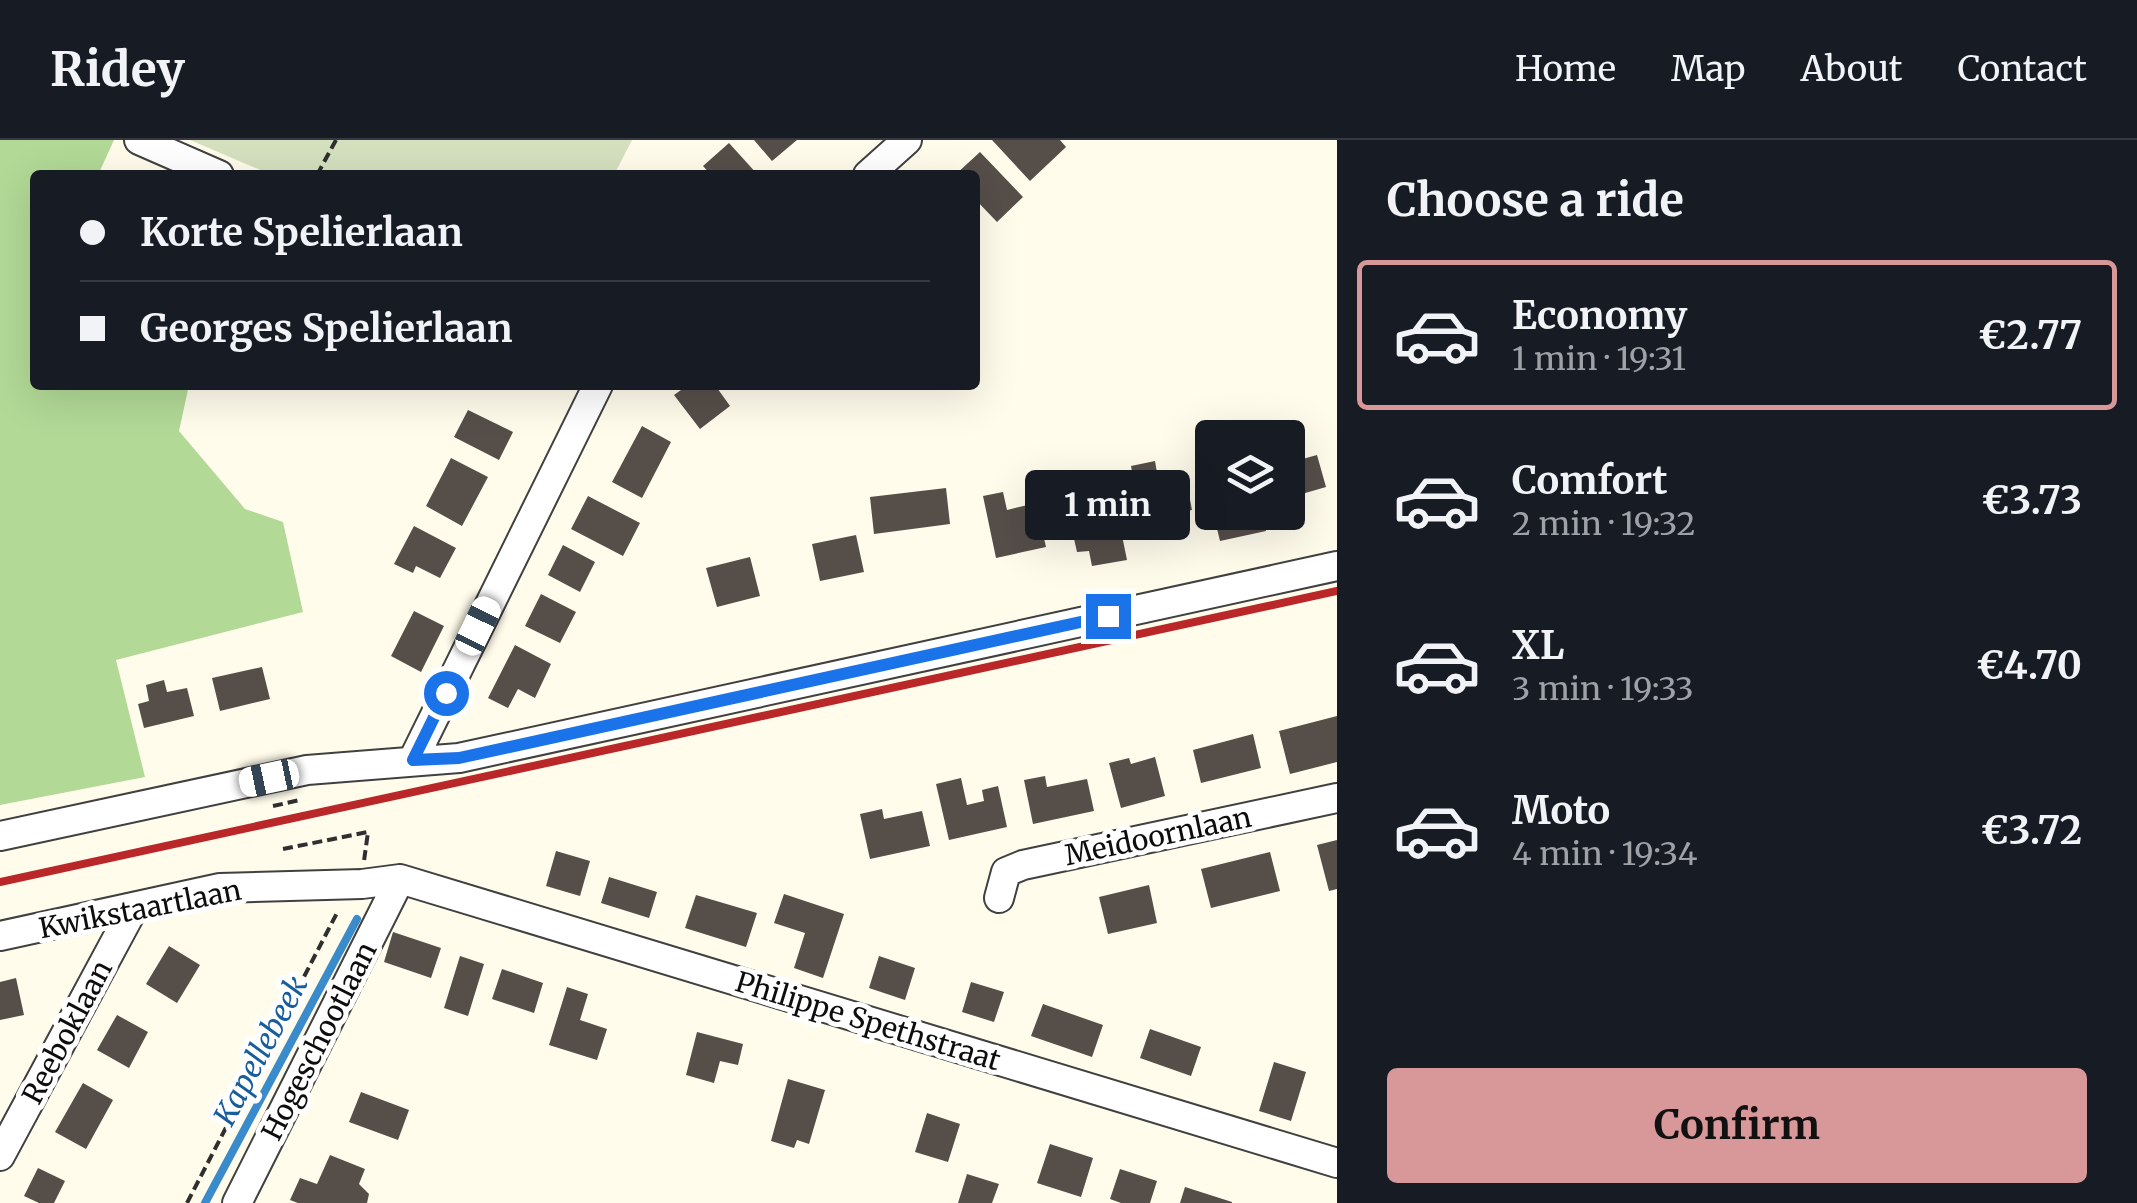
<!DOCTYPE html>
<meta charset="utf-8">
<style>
body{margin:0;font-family:Merriweather,serif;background:#242831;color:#f1f3f6;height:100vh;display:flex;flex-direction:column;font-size:38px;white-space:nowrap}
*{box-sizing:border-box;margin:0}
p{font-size:32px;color:#9ea1a6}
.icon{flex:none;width:55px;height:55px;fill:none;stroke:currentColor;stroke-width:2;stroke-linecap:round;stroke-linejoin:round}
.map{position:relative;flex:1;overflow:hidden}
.side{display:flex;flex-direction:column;background:#171b24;width:800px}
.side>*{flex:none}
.banner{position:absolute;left:30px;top:30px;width:950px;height:220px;border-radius:10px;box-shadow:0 10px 40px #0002;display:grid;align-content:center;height:220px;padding:0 50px;background:#171b24}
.tools{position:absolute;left:1195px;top:280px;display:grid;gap:20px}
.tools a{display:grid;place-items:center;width:110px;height:110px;border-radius:10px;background:#171b24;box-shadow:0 10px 40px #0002;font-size:50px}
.end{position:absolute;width:45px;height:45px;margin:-22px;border:12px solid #1a73e8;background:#fff;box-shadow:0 0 0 5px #fff}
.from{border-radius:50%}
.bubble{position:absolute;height:70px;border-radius:10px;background:#171b24;box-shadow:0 10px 40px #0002;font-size:32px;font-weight:700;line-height:70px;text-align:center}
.car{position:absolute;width:30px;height:60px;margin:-30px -15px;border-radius:12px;box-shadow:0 0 8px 2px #0007;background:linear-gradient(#fff 24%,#345 0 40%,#fff 0 76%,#345 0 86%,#fff 0)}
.banner b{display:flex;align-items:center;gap:35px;height:95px;font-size:38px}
.banner b+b{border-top:2px solid #363941}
.banner i{width:25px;height:25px;background:#f1f3f6}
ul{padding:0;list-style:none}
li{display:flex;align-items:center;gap:30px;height:150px;margin:0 20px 15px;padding:0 30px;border:5px solid transparent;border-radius:10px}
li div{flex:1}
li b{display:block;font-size:38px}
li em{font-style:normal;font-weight:700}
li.current{border-color:#d89799}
li>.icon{width:90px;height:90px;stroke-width:1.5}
h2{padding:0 50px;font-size:45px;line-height:120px}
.primary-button{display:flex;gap:20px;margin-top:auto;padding:20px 50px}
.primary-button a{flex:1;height:115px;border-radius:10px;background:#d89799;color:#111;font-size:40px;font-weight:700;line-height:115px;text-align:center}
header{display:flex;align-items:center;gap:60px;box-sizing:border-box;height:140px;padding:0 50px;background:#171b24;border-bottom:2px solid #363941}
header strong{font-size:48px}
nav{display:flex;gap:55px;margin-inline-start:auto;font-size:35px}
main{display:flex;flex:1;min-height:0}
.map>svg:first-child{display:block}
.forest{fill:#b2d996}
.cemetery{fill:#d4e0be}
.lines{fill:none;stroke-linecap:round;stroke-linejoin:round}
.stream{stroke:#3a8bcb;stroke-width:8}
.building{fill:#554e49}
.minor-casing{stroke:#404040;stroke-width:32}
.path{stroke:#2f2f2f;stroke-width:4;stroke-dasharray:10 5;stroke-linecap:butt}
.minor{stroke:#fff;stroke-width:28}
.rail{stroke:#ba2728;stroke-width:8}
.route{stroke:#1a73e8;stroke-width:12}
.labels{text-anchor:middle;stroke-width:10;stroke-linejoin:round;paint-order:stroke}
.street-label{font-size:28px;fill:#0d0d0d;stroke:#fff}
.water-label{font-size:30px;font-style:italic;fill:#185d9c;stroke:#fff}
</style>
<header>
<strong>Ridey</strong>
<nav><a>Home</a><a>Map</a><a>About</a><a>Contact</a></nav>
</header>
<main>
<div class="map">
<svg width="1337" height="1063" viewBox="0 0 1337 1063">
<rect width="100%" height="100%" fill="#fffcec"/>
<path class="forest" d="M0 0H114L98 35H35V245H189L179 291 245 369 283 382 303 472 116 520 145 637 0 665Z"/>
<path class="cemetery" d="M190 0H632L614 35H272Z"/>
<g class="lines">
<path class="stream" d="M205 1063 357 779"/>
</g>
<path class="building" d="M754 0H797L772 21Z
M992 0H1060L1066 7 1030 41Z
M729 3 758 35H711L703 26Z
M980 12 1023 57 997 82 975 59V35H955Z
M688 245H715L730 266 700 289 674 255Z
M468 270 513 292 499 320 454 297Z
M642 286 671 302 642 358 612 342Z
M1317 315 1326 347 1288 358V323Z
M451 318 488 337 462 386 426 366Z
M1155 321 1160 350 1187 344 1192 370 1141 380 1131 326Z
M946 348 950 384 874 394 870 357Z
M1003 352 1007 370 1036 363 1046 407 996 418 983 356Z
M588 356 640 383 623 416 571 389Z
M1213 372H1262L1266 391 1220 401Z
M1119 381 1127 420 1092 426 1089 411 1077 412 1072 390Z
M414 386 456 408 440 438 416 426 413 433 394 424Z
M856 395 864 432 820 441 812 404Z
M563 405 595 422 580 452 548 435Z
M750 417 760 456 717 467 706 428Z
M541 454 576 472 560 503 525 486Z
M414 471 444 486 421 532 391 516Z
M515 505 551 524 535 558 518 549 508 568 488 558Z
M262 527 270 559 220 571 212 538Z
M164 540 167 552 187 548 194 576 144 588 138 564 149 561 146 545Z
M1337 576V622L1290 634 1279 591Z
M1253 594 1261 628 1201 643 1193 610Z
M1155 617 1165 656 1121 668 1109 623 1129 618 1131 624Z
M1045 636 1047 647 1087 639 1094 671 1033 684 1024 640Z
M961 638 967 665 984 661 982 650 998 646 1007 687 949 700 936 644Z
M882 669 884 679 922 671 930 706 870 719 860 674Z
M1337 700V749L1329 751 1317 705Z
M556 711 590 721 580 756 546 746Z
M1270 712 1280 751 1211 768 1201 729Z
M609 737 657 752 649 778 601 763Z
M1149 745 1157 783 1108 794 1099 757Z
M784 754 844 774 823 838 794 828 805 793 774 783Z
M696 755 757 773 746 807 685 788Z
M393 792 441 808 431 838 384 822Z
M169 806 200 825 177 863 146 844Z
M460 816 484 824 468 876 444 868Z
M879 816 915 828 905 860 869 848Z
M502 829 543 843 534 873 492 859Z
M16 838 24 875 0 880V842Z
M971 842 1004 852 994 882 962 872Z
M567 847 588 854 580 880 607 889 597 920 549 905Z
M1043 864 1103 885 1092 917 1031 896Z
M117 875 148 892 129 928 97 910Z
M1150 889 1201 907 1191 936 1140 918Z
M697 892 743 904 738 925 720 921 714 943 686 935Z
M1274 922 1306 932 1291 981 1259 971Z
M788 939 825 950 809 1004 797 1000 794 1008 771 1001Z
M83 943 113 960 86 1009 55 992Z
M361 952 409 970 398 1000 349 982Z
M927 973 960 984 948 1022 915 1012Z
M1050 1004 1093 1018 1081 1057 1037 1043Z
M330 1015 365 1029 359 1044 369 1054 367 1063H298L290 1060 300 1038 317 1044Z
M38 1028 65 1041 54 1063H39L24 1056Z
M1120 1029 1157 1041 1150 1063H1121L1110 1059Z
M967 1034 999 1044 992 1063H958Z
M1185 1047 1232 1062V1063H1180Z"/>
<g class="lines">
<defs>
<path id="minor" d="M139 0 219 35
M868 35 907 0
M413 620 598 245
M0 696 307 630 459 618 1337 426
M999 758 1006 732 1023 725 1337 658
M0 796 220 748 362 744 400 739 1337 1023
M0 1016 134 767
M237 1063 400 739"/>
</defs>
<use href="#minor" class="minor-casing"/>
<path class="path" d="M317 35 336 0
M273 666 300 660
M283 709 368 692 364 721
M187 1063 338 771"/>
<use href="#minor" class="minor"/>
<path class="rail" d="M0 742 1337 451"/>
</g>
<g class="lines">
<path class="route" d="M446 553 413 620 459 618 1108 476"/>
</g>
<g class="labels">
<g class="street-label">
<text transform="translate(1158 696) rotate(-12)" y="10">Meidoornlaan</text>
<text transform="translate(140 769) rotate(-11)" y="10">Kwikstaartlaan</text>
<text transform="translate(868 881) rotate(17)" y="10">Philippe Spethstraat</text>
<text transform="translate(67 892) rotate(-62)" y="10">Reeboklaan</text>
<text transform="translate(319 901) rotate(-63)" y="10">Hogeschootlaan</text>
</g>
<g class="water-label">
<text transform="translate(261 911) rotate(-62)" y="10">Kapellebeek</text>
</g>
</g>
</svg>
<div class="tools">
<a><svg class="icon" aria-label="layers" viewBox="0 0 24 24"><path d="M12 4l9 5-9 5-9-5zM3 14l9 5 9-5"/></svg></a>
</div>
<i class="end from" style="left:446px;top:553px"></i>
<i class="end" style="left:1108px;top:476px"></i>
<div class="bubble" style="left:1025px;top:330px;width:165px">1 min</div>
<i class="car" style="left:478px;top:486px;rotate:26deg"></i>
<i class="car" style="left:269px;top:638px;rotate:258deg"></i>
<div class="banner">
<b><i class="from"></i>Korte Spelierlaan</b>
<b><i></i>Georges Spelierlaan</b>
</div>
</div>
<section class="side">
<h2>Choose a ride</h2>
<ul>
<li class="current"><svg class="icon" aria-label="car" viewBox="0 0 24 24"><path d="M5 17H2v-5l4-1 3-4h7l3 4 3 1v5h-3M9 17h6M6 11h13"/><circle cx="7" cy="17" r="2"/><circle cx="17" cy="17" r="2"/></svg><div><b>Economy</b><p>1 min · 19:31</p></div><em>€2.77</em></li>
<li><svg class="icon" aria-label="car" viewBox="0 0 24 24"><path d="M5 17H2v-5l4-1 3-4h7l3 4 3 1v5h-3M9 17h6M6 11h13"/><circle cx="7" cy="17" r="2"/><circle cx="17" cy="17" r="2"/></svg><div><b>Comfort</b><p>2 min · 19:32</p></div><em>€3.73</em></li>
<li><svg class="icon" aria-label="car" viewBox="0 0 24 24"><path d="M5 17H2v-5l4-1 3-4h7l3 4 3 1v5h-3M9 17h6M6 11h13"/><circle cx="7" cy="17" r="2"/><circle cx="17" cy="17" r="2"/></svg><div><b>XL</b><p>3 min · 19:33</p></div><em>€4.70</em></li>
<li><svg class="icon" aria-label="car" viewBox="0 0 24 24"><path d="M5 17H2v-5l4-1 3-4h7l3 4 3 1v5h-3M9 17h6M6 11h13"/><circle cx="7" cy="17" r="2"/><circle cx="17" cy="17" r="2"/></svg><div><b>Moto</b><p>4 min · 19:34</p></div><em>€3.72</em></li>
</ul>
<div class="primary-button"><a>Confirm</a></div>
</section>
</main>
